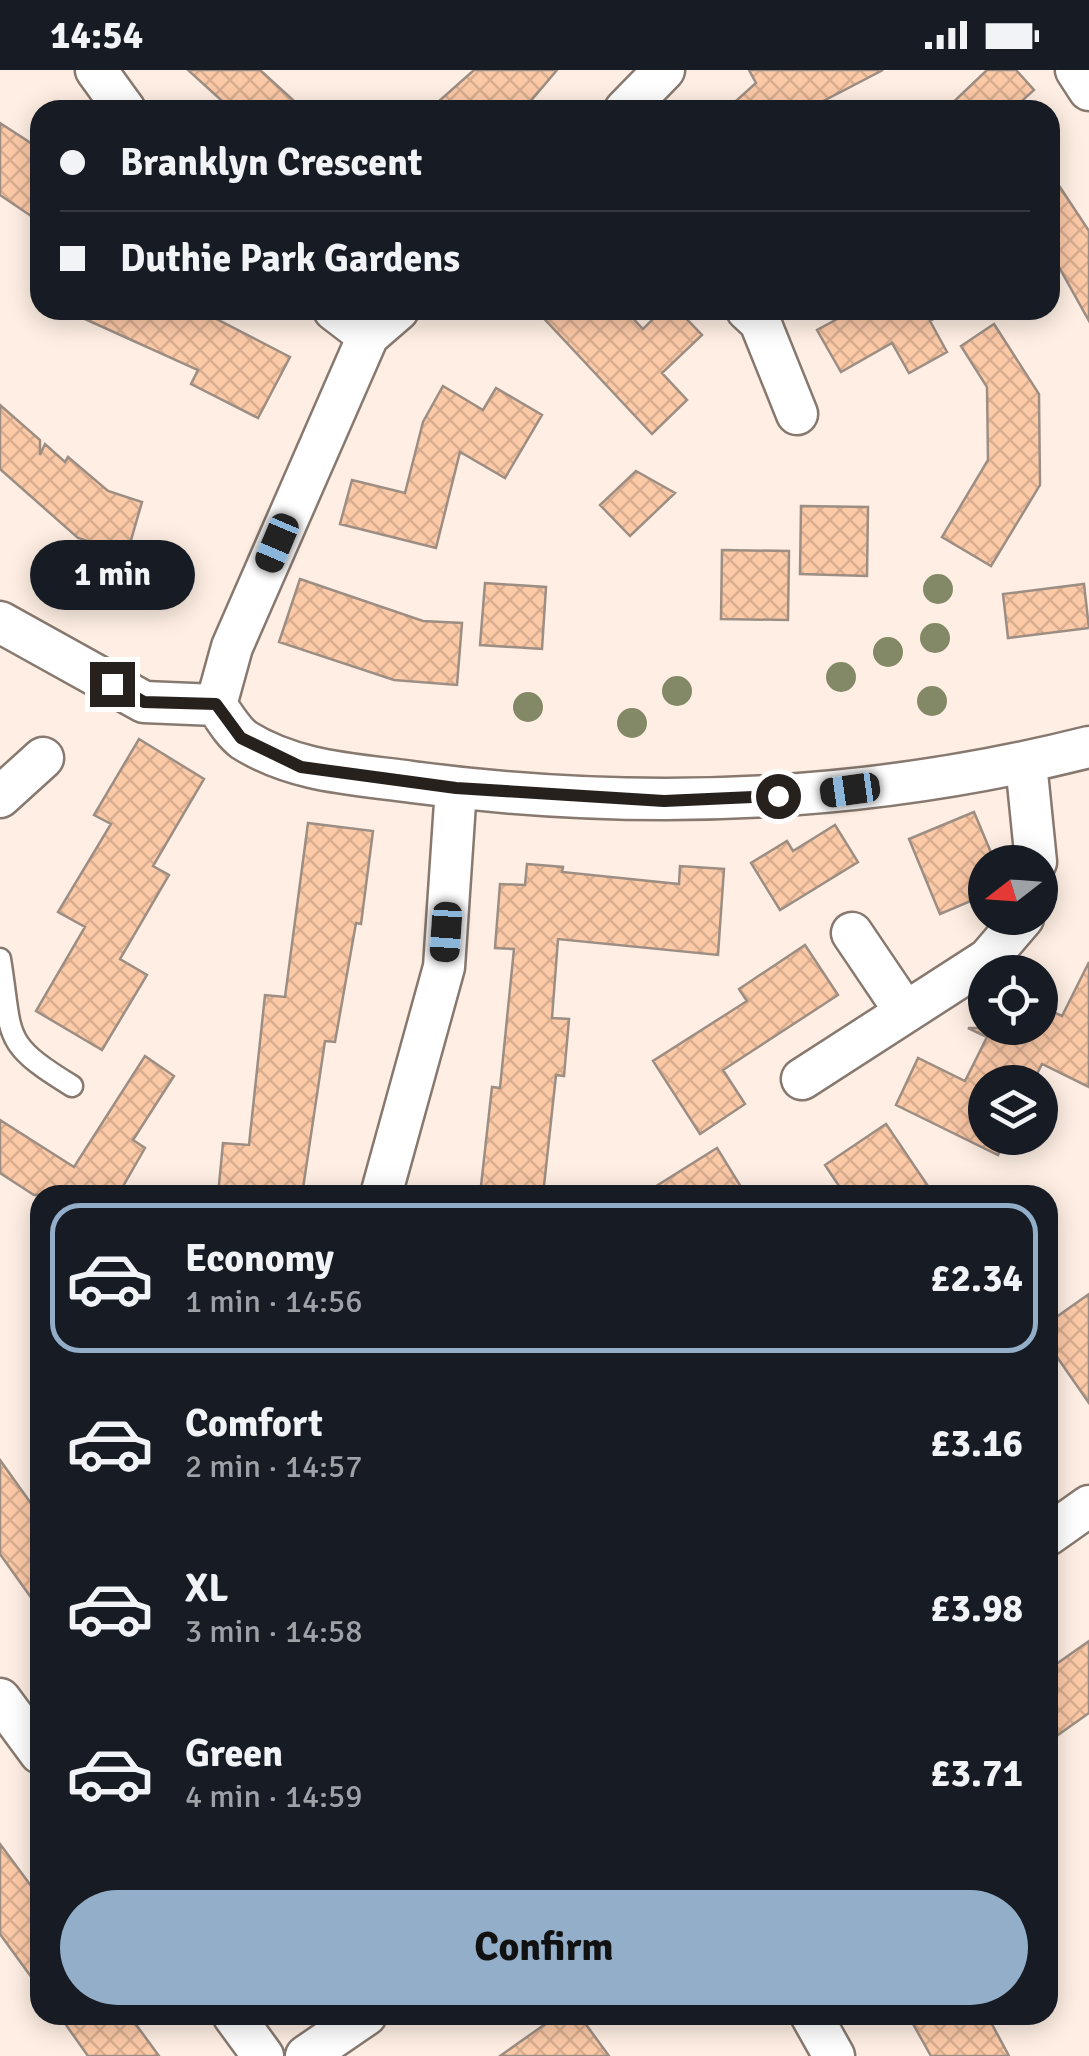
<!DOCTYPE html>
<meta charset="utf-8">
<style>
body{margin:0;font-family:Signika,sans-serif;background:#242831;color:#f1f3f6;height:100vh;display:flex;flex-direction:column;font-size:38px;white-space:nowrap}
*{box-sizing:border-box;margin:0}
p{font-size:32px;color:#9ea1a6}
.icon{flex:none;width:55px;height:55px;fill:none;stroke:currentColor;stroke-width:2;stroke-linecap:round;stroke-linejoin:round}
.map{position:relative;flex:1;overflow:hidden}
.details{position:absolute;left:30px;top:1115px;width:1028px;height:840px;display:flex;flex-direction:column;background:#171b24;border-radius:30px;box-shadow:0 5px 25px #0003}
.details>*{flex:none}
.top-card{position:absolute;left:30px;top:30px;width:1030px;height:220px;border-radius:30px;box-shadow:0 5px 25px #0003;display:grid;align-content:center;height:220px;padding:0 30px;background:#171b24}
.needle{width:65px;rotate:253deg}
.fabs{position:absolute;left:968px;top:775px;display:grid;gap:20px}
.fabs a{display:grid;place-items:center;width:90px;height:90px;border-radius:50%;background:#171b24;box-shadow:0 5px 25px #0003;font-size:50px}
.end{position:absolute;width:45px;height:45px;margin:-22px;border:12px solid #27211e;background:#fff;box-shadow:0 0 0 5px #fff}
.from{border-radius:50%}
.bubble{position:absolute;height:70px;border-radius:35px;background:#171b24;box-shadow:0 5px 25px #0003;font-size:32px;font-weight:800;line-height:70px;text-align:center}
.car{position:absolute;width:30px;height:60px;margin:-30px -15px;border-radius:12px;box-shadow:0 0 8px 2px #0007;background:linear-gradient(#222 24%,#8ab4d8 0 40%,#222 0 76%,#8ab4d8 0 86%,#222 0)}
.top-card b{display:flex;align-items:center;gap:35px;height:95px;font-size:38px}
.top-card b+b{border-top:2px solid #363941}
.top-card i{width:25px;height:25px;background:#f1f3f6}
ul{padding:18px 0 0;list-style:none}
li{display:flex;align-items:center;gap:30px;height:150px;margin:0 20px 15px;padding:0 10px;border:5px solid transparent;border-radius:30px}
li div{flex:1}
li b{display:block;font-size:38px}
li em{font-style:normal;font-weight:800}
li.selected{border-color:#92aec8}
li>.icon{width:90px;height:90px;stroke-width:1.5}
.cta{display:flex;gap:20px;margin-top:auto;padding:20px 30px}
.cta a{flex:1;height:115px;border-radius:60px;background:#92aec8;color:#111;font-size:40px;font-weight:800;line-height:115px;text-align:center}
.status{display:flex;justify-content:space-between;align-items:center;height:70px;padding:0 50px;background:#171b24;direction:ltr}
.status svg{height:28px;fill:currentColor}
.map>svg:first-child{display:block}
.building{fill:url(#building-cross-hatch);stroke:#9d8e84;stroke-width:2.5}
.lines{fill:none;stroke-linecap:round;stroke-linejoin:round}
.service-casing{stroke:#87796f;stroke-width:25}
.minor-casing{stroke:#87796f;stroke-width:45}
.service{stroke:#fff;stroke-width:20}
.minor{stroke:#fff;stroke-width:40}
.tree{fill:#838866}
.route{stroke:#27211e;stroke-width:12}
</style>
<div class="status"><b>14:54</b><svg viewBox="0 0 49 12"><path d="M0 12V9h3v3zM5 12V6h3v6zM10 12V3h3v9zM15 12V0h3v12zM26 1h20v11H26zM47 4h2v5h-2z"/></svg></div>
<div class="map">
<svg width="1089" height="1986" viewBox="0 0 1089 1986">
<defs>
<pattern id="building-cross-hatch" width="8" height="8" patternUnits="userSpaceOnUse" patternTransform="scale(2.5)"><rect width="8" height="8" fill="#fdcaa8"/><path d="M0 0l8 8M0 8l8-8" fill="none" stroke="#d9ad90"/></pattern>
</defs>
<rect width="100%" height="100%" fill="#feeee3"/>
<path class="building" d="M188 0H260L304 40H232Z
M474 0H557L523 40H429Z
M749 0H883L806 40H726L756 13Z
M987 0H1016L1034 20 1012 40H945Z
M0 53 40 79V152L0 125Z
M1050 102 1089 161V251L1050 181Z
M65 240H199L290 287 258 348 191 314 198 300Z
M536 240H625L643 259 662 240H678L702 265 662 303 687 330 652 364Z
M854 240H949L930 251 947 282 909 303 892 273 841 302 817 260Z
M994 254 1039 324 1040 415 991 496 942 467 988 390 987 317 961 276Z
M443 316 483 340 496 318 542 345 505 408 460 382 436 478 340 454 352 410 405 423 423 352Z
M0 335 40 370V385L45 374 65 392 68 387 108 421 142 432 127 484 78 468 0 399Z
M636 401 675 423 630 466 600 435Z
M801 436 868 437 867 506 800 504Z
M722 480 789 481 788 550 721 549Z
M300 509 423 551 462 553 457 615 394 610 279 572Z
M485 513 546 517 542 579 480 575Z
M1084 514 1089 558 1008 568 1003 524Z
M139 669 204 709 153 796 169 805 120 889 147 905 102 980 36 941 85 857 58 842 111 754 94 745Z
M974 742 995 792H985V825L940 844 909 769Z
M308 753 373 761 361 854 356 853 335 972 325 971 302 1125H218L223 1073 249 1075 265 925 285 927Z
M835 755 858 792 780 840 751 793 787 771 793 781Z
M527 794 563 797 562 802 679 814 680 796 724 799 718 885 558 869 552 948 569 949 564 1006 556 1005 543 1125H480L492 1017 500 1018 514 879 495 878 500 814 525 815Z
M805 875 838 925 723 1000 745 1034 700 1064 653 991 747 931 739 919Z
M1089 892V1017L1042 994 1033 1012H985V1068H1006L998 1085 896 1035 918 988 965 1011 987 967 968 958H1040V935L1062 946Z
M145 986 174 1006 133 1070 145 1078 118 1125H34L0 1103V1050L74 1097Z
M886 1054 934 1125H845L825 1095Z
M717 1078 746 1125H642Z
M1089 1224V1333L1048 1274V1253Z
M0 1390 40 1446V1540L0 1484Z
M1089 1571V1643L1048 1672V1600Z
M0 1774 40 1828V1919L0 1864Z
M59 1945H129L159 1986H88Z
M558 1945H579L609 1986H500Z
M908 1945H987L1009 1986H931Z"/>
<g class="lines">
<defs>
<path id="service" d="M0 889C13 968 0 972 72 1016"/>
<path id="minor" d="M96 0 125 40
M1076 0 1089 20
M625 40 664 0
M334 240 368 266
M747 240 760 252 797 344
M0 552 144 632 216 635
M216 635C224 646 233 662 244 670 295 702 353 704 412 712 638 742 867 733 1089 677
M216 635 232 577 368 266 398 240
M1026 693 1036 792
M0 727 43 688
M852 863 904 940
M802 1009 988 889 1023 848
M381 1125 444 897 456 718
M1048 1465 1089 1436
M0 1629 40 1683
M233 1945 263 1986
M811 1945 834 1986
M306 1986 366 1945"/>
</defs>
<use href="#service" class="service-casing"/>
<use href="#minor" class="minor-casing"/>
<use href="#service" class="service"/>
<use href="#minor" class="minor"/>
</g>
<g class="tree">
<circle cx="938" cy="519" r="15"/>
<circle cx="935" cy="568" r="15"/>
<circle cx="888" cy="582" r="15"/>
<circle cx="841" cy="607" r="15"/>
<circle cx="677" cy="621" r="15"/>
<circle cx="932" cy="631" r="15"/>
<circle cx="528" cy="637" r="15"/>
<circle cx="632" cy="653" r="15"/>
</g>
<g class="lines">
<path class="route" d="M112 614 144 632 216 634 241 668 301 697 456 718 664 731 778 726"/>
</g>
</svg>
<div class="fabs">
<a><svg class="needle" viewBox="-14 -14 28 28"><path d="M0-13l5 13h-10z" fill="#e53935"/><path d="M0 13l5-13h-10z" fill="#9ea1a6"/></svg></a>
<a><svg class="icon" aria-label="locate" viewBox="0 0 24 24"><circle cx="12" cy="12" r="6"/><path d="M12 2v4M12 18v4M2 12h4M18 12h4"/></svg></a>
<a><svg class="icon" aria-label="layers" viewBox="0 0 24 24"><path d="M12 4l9 5-9 5-9-5zM3 14l9 5 9-5"/></svg></a>
</div>
<i class="end from" style="left:778px;top:726px"></i>
<i class="end" style="left:112px;top:614px"></i>
<div class="bubble" style="left:30px;top:470px;width:165px">1 min</div>
<i class="car" style="left:277px;top:473px;rotate:203deg"></i>
<i class="car" style="left:850px;top:720px;rotate:262deg"></i>
<i class="car" style="left:446px;top:862px;rotate:184deg"></i>
<div class="top-card">
<b><i class="from"></i>Branklyn Crescent</b>
<b><i></i>Duthie Park Gardens</b>
</div>
<section class="details">
<ul>
<li class="selected"><svg class="icon" aria-label="car" viewBox="0 0 24 24"><path d="M5 17H2v-5l4-1 3-4h7l3 4 3 1v5h-3M9 17h6M6 11h13"/><circle cx="7" cy="17" r="2"/><circle cx="17" cy="17" r="2"/></svg><div><b>Economy</b><p>1 min · 14:56</p></div><em>£2.34</em></li>
<li><svg class="icon" aria-label="car" viewBox="0 0 24 24"><path d="M5 17H2v-5l4-1 3-4h7l3 4 3 1v5h-3M9 17h6M6 11h13"/><circle cx="7" cy="17" r="2"/><circle cx="17" cy="17" r="2"/></svg><div><b>Comfort</b><p>2 min · 14:57</p></div><em>£3.16</em></li>
<li><svg class="icon" aria-label="car" viewBox="0 0 24 24"><path d="M5 17H2v-5l4-1 3-4h7l3 4 3 1v5h-3M9 17h6M6 11h13"/><circle cx="7" cy="17" r="2"/><circle cx="17" cy="17" r="2"/></svg><div><b>XL</b><p>3 min · 14:58</p></div><em>£3.98</em></li>
<li><svg class="icon" aria-label="car" viewBox="0 0 24 24"><path d="M5 17H2v-5l4-1 3-4h7l3 4 3 1v5h-3M9 17h6M6 11h13"/><circle cx="7" cy="17" r="2"/><circle cx="17" cy="17" r="2"/></svg><div><b>Green</b><p>4 min · 14:59</p></div><em>£3.71</em></li>
</ul>
<div class="cta"><a>Confirm</a></div>
</section>
</div>
